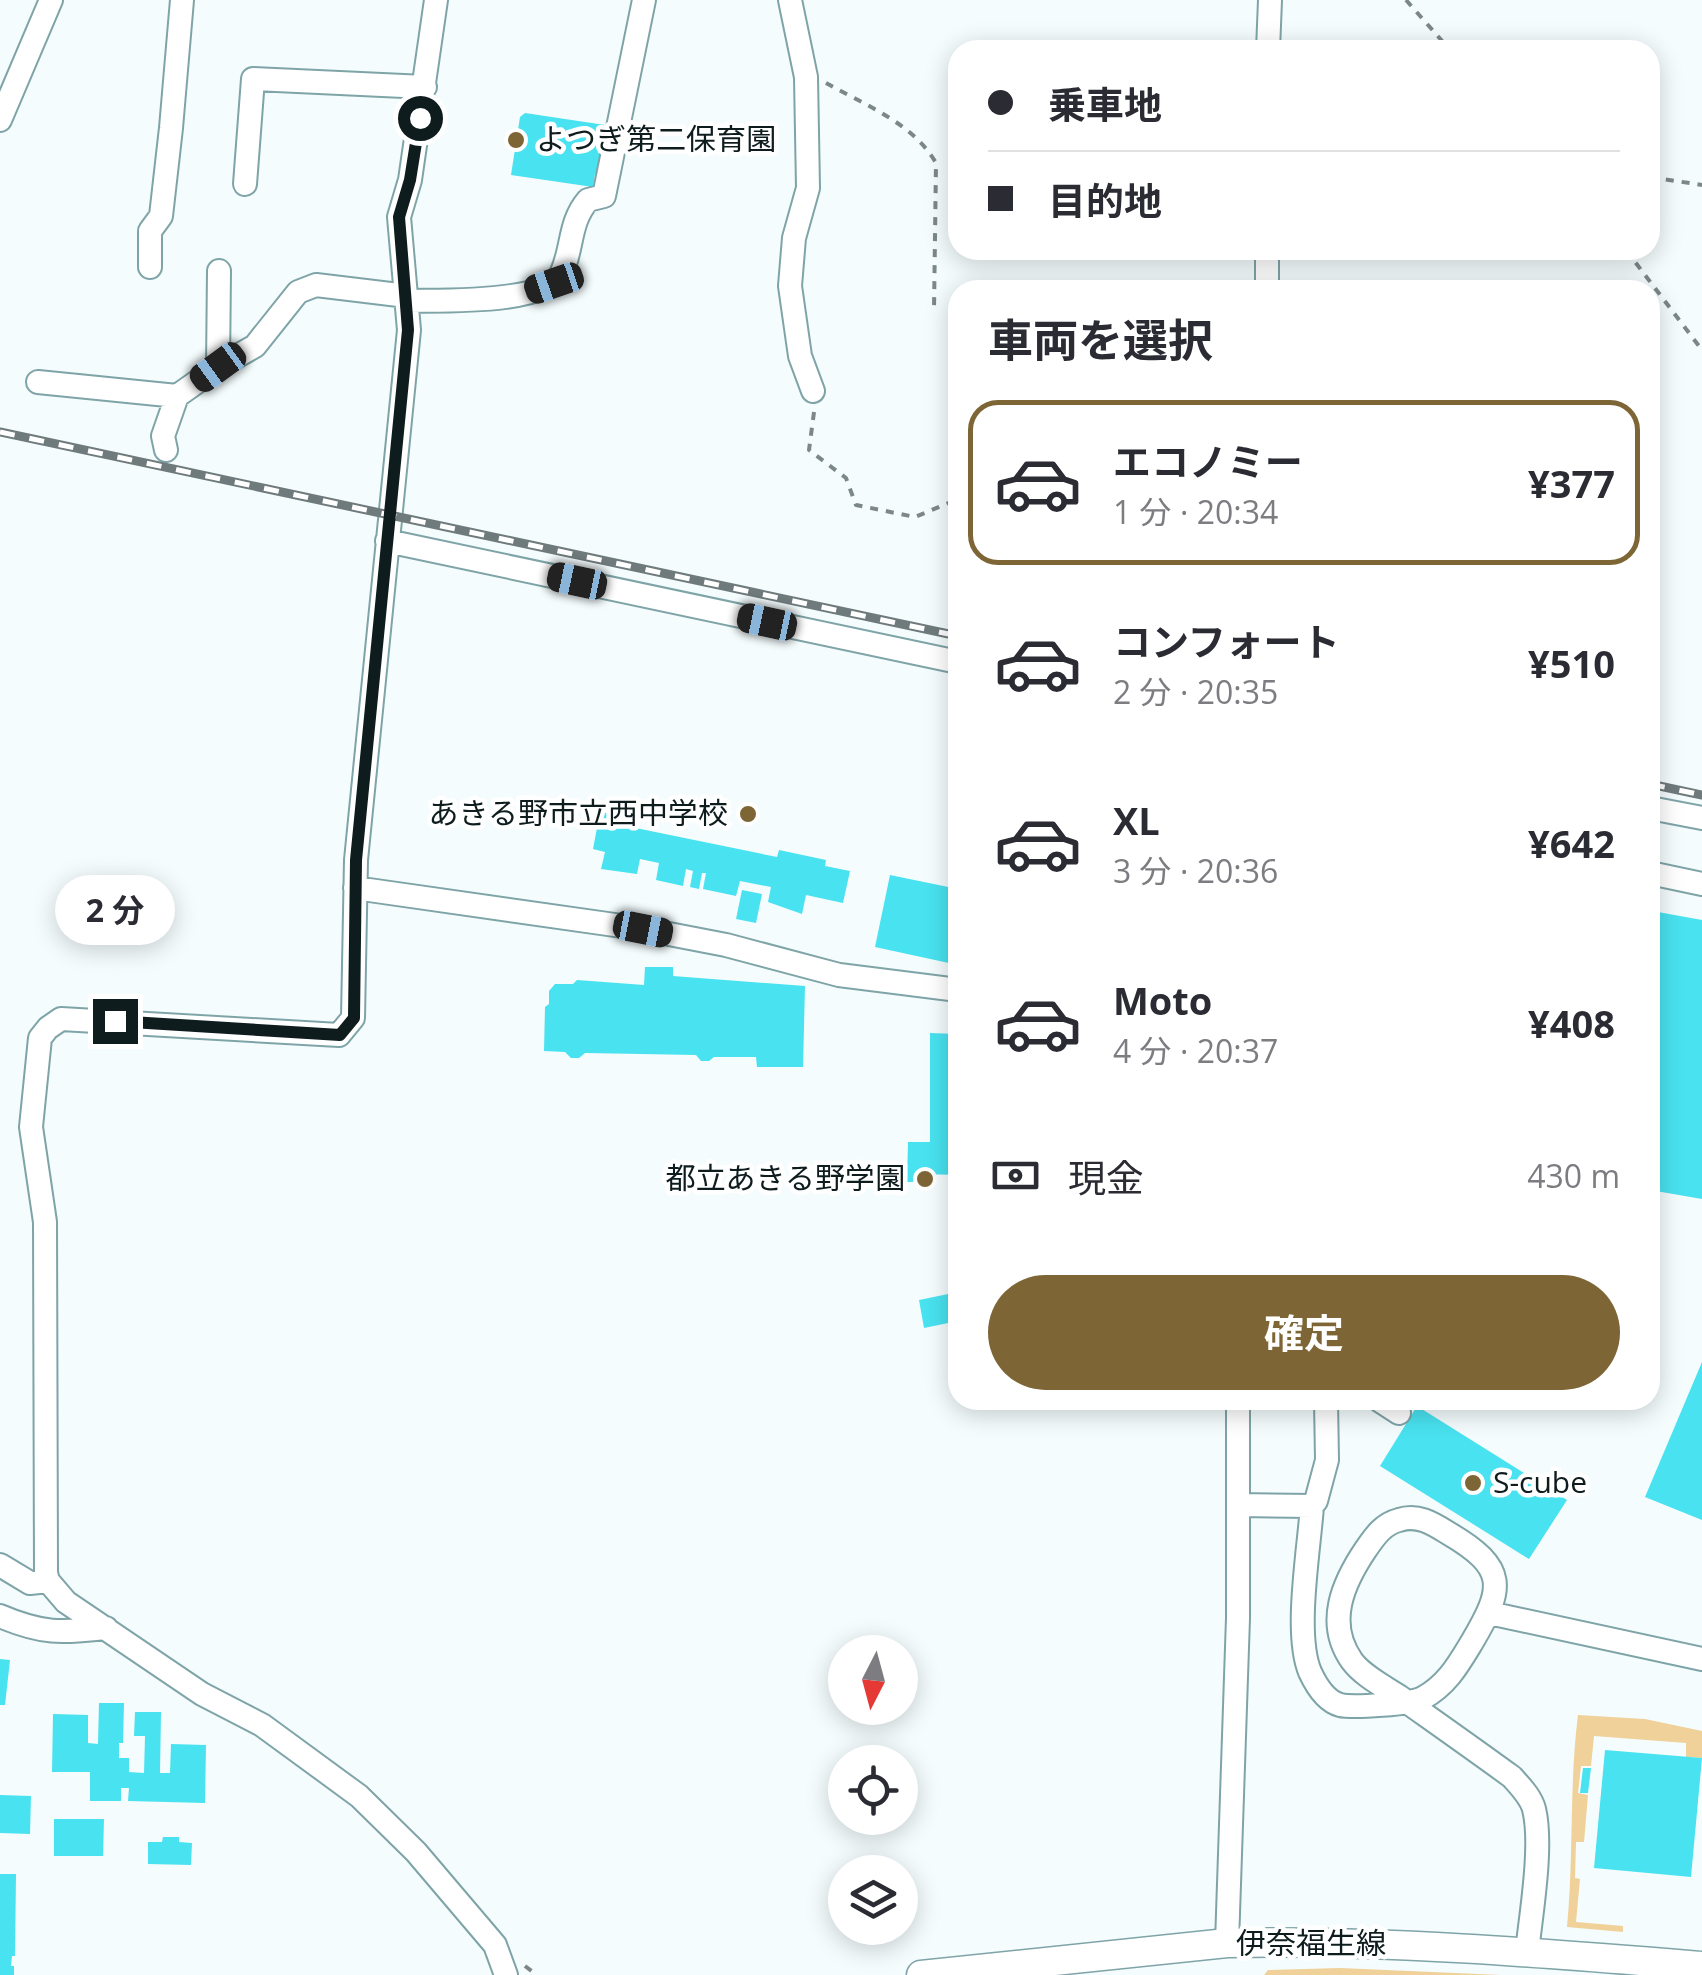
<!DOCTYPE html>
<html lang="ja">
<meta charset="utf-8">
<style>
body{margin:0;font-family:"Open Sans","Noto Sans JP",sans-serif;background:#f2f2f3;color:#2b2b33;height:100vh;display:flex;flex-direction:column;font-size:38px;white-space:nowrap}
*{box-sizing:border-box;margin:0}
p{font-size:32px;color:#7c7c81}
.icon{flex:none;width:55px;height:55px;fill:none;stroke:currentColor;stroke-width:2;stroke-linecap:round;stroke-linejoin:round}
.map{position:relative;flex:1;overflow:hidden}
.panel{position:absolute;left:948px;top:280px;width:712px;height:1130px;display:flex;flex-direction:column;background:#fff;border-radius:30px;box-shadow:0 5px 25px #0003}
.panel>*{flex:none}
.banner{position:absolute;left:948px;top:40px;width:712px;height:220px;border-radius:30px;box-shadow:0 5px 25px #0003;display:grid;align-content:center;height:220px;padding:0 40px;background:#fff}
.needle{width:65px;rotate:186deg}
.tools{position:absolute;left:828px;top:1635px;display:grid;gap:20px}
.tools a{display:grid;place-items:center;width:90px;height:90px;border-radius:50%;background:#fff;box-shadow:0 5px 25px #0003;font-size:50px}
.end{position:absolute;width:45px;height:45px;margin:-22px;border:12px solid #0e1c1e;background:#fff;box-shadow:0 0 0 5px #fff}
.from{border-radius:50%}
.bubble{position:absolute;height:70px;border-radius:35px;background:#fff;box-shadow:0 5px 25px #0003;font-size:32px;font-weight:700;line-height:70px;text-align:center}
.car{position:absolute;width:30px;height:60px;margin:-30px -15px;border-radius:12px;box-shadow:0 0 8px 2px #0007;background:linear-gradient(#222 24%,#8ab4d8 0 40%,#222 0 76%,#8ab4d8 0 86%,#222 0)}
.banner b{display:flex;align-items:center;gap:35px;height:95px;font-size:38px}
.banner b+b{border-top:2px solid #e1e1e2}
.banner i{width:25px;height:25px;background:#2b2b33}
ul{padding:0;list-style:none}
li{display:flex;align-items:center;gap:30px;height:165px;margin:0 20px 15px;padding:0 20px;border:5px solid transparent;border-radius:30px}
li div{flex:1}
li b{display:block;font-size:38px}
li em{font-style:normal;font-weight:700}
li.current{border-color:#7d6535}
li>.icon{width:90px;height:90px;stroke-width:1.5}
h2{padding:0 40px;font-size:45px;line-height:120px}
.pay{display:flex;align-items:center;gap:25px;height:110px;padding:0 40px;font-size:38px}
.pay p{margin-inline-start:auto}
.button{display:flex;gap:20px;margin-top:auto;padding:20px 40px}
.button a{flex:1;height:115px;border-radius:60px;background:#7d6535;color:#fff;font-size:40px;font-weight:700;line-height:115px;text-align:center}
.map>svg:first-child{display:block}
.green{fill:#efd199}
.building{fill:#49e2f0}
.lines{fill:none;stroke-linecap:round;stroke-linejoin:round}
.minor-casing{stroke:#7fa4a8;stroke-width:26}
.major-casing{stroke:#7fa4a8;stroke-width:31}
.path{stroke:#7c8789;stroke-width:4;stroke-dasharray:8 8;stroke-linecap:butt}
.minor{stroke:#fff;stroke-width:22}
.major{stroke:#fff;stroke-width:28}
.rail-casing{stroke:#6f7a7c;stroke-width:9}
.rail{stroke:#fff;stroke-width:5;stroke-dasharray:15;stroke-linecap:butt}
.route{stroke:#0e1c1e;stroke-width:12}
.poi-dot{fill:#7d6535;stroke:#fff;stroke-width:4}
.labels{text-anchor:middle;stroke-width:9;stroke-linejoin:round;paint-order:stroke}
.poi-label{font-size:30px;fill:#0e1c1e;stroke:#fff;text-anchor:start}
.street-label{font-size:30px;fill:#0e1c1e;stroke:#fff}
</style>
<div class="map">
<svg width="1702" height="1975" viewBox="0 0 1702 1975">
<rect width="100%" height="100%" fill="#f4fcfd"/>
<path class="green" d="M1578 1715 1645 1719 1702 1731V1758L1686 1757V1743L1594 1736 1591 1766H1581L1578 1793 1588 1795 1584 1842H1576L1575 1878 1580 1879 1576 1922 1623 1926V1932L1567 1927C1574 1856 1569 1786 1578 1715Z
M1340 1968 1501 1975H1264L1268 1970Z"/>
<path class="building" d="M525 113 605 125 598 153 603 154 600 175 595 174 593 187 511 175 520 117Z
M600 812 628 817 626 826 777 857 779 850 826 860 825 866 850 871 843 903 806 895 802 914 768 902 771 887 740 881 736 896 703 889 706 873H702L699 889 690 887 693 871 686 869 683 886 656 880 659 863 640 859 637 874 601 869 605 852 593 849Z
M890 875 958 889V965L875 947Z
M742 890 762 894 756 923 736 919Z
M1658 912 1702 920V1199L1650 1190V945Z
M645 967H673V976L805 986 803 1067H757L756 1057H714L709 1061H701L696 1055 585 1053 579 1058H571L565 1052 544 1051 545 1007 549 1004V991L555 984H573L577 980 644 985Z
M930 1033 958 1034V1175L922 1174 923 1182H907L908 1142H930Z
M958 1292V1321L924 1328 919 1300Z
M1702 1362V1520L1645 1497Z
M1417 1406 1567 1500 1529 1559 1380 1466Z
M0 1659 10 1660 5 1705H0Z
M99 1703H124L123 1743H119V1758H129V1772L144 1773 145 1736H134L135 1712H161L160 1773H170L171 1744 206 1745 205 1803 128 1801 129 1788H121V1801H90V1772H52L53 1714 88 1715V1743L98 1744Z
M1605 1750 1702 1758 1691 1877 1594 1868Z
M1583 1768H1591L1588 1793H1580Z
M0 1795 31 1796 30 1834 0 1833Z
M54 1819H104L103 1856H54Z
M163 1837H179V1842L192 1843 191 1865 148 1864V1842H162Z
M0 1874H16L15 1956H12L11 1966H14V1975H0Z"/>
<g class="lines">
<defs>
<path id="minor" d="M436 0 410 180 399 217 409 330 356 860 353 1018 339 1035 61 1019 48 1028 40 1038 31 1127 45 1222 46 1573 48 1581 66 1602 202 1694 262 1725 359 1796 416 1852 495 1945 506 1975
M790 0 806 77 808 188 794 238 790 286 800 356 813 391
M1268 50 1270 0
M0 120 51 0
M245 184 253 79 425 87
M150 267V231L161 216 171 128 182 0
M1267 290V250
M407 301C438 300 549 305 562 272 573 247 569 222 588 200L604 196 644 0
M218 367 219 271
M38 382 177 396 218 367 255 346 298 292 316 285 407 296
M166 450 163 436 177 396
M387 541 958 662
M1650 808 1702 818
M1650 873 1702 884
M355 888 643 929 726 945 839 975 958 990
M1379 1400 1399 1413
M1238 1505 1312 1506 1316 1501 1327 1460 1326 1400
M1312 1506C1309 1550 1294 1634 1310 1672 1316 1685 1326 1701 1340 1705 1353 1708 1412 1704 1423 1698 1447 1685 1458 1665 1472 1642 1504 1588 1508 1568 1448 1533 1432 1523 1418 1514 1399 1520 1383 1524 1375 1536 1366 1549 1343 1583 1325 1623 1352 1661 1363 1676 1385 1687 1400 1697 1438 1724 1475 1750 1512 1777 1520 1786 1531 1797 1534 1809 1543 1845 1531 1914 1527 1952
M0 1565 30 1583 48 1581
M1489 1613 1702 1659
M0 1616C42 1634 61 1633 106 1628
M1227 1943 1238 1618V1400"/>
<path id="major" d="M921 1975 1227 1943C1386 1940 1543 1953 1702 1966"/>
</defs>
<use href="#minor" class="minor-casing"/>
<use href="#major" class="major-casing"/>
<path class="path" d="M1406 0 1450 50
M826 83C865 105 913 123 936 163L934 310
M1650 177 1702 185
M1626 250 1702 350
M814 412 809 450 846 478 856 505 915 517 958 499
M525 1966 537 1975"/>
<use href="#minor" class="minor"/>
<use href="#major" class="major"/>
<defs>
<path id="rail" d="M0 432 958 636
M1650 784 1702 795"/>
</defs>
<use href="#rail" class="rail-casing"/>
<use href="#rail" class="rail"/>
</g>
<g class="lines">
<path class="route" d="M115 1021 340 1035 354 1018 356 860 408 330 399 217 410 180 420 118"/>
</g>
<g class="poi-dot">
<circle cx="516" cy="140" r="10"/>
<circle cx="748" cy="814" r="10"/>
<circle cx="925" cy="1179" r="10"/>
<circle cx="1473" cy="1483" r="10"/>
</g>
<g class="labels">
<g class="poi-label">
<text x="536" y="150">よつぎ第二保育園</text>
<text x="728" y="824" text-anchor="end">あきる野市立西中学校</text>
<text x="905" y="1189" text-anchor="end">都立あきる野学園</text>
<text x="1493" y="1493">S-cube</text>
</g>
<g class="street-label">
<text x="1311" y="1954">伊奈福生線</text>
</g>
</g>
</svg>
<div class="tools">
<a><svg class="needle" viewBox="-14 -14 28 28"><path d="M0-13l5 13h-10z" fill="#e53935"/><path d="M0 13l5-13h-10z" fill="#7c7c81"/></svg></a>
<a><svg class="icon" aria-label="locate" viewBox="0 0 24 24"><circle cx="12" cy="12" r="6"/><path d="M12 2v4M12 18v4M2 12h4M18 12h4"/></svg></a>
<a><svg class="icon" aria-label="layers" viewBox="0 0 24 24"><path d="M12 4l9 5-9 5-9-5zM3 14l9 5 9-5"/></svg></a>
</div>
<i class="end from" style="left:420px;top:118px"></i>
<i class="end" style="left:115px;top:1021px"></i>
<div class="bubble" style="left:55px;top:875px;width:120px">2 分</div>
<i class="car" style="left:554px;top:283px;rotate:251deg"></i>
<i class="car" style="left:218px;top:367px;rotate:234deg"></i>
<i class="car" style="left:577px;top:581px;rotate:282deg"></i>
<i class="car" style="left:767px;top:622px;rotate:282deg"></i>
<i class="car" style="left:643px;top:929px;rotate:101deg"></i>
<div class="banner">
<b><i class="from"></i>乗車地</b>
<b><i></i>目的地</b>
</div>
<section class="panel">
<h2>車両を選択</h2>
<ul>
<li class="current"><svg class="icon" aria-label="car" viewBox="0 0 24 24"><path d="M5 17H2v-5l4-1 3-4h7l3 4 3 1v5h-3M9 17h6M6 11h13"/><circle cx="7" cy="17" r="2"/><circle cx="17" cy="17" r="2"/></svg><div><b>エコノミー</b><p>1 分 · 20:34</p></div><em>¥377</em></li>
<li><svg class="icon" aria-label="car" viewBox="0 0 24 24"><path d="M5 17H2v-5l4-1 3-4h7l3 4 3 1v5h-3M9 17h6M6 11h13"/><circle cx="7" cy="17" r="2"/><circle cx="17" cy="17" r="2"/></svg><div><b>コンフォート</b><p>2 分 · 20:35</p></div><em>¥510</em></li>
<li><svg class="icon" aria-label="car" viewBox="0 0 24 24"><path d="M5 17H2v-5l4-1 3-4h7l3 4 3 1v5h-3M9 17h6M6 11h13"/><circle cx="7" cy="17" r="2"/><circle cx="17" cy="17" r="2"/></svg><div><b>XL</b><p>3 分 · 20:36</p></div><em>¥642</em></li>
<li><svg class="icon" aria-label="car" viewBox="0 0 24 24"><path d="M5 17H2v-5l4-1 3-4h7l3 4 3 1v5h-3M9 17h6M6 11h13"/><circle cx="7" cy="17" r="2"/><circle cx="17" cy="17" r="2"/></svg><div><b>Moto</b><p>4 分 · 20:37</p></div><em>¥408</em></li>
</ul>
<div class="pay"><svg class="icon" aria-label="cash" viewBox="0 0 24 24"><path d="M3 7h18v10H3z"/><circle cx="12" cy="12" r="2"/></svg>現金<p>430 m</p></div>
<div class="button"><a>確定</a></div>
</section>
</div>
